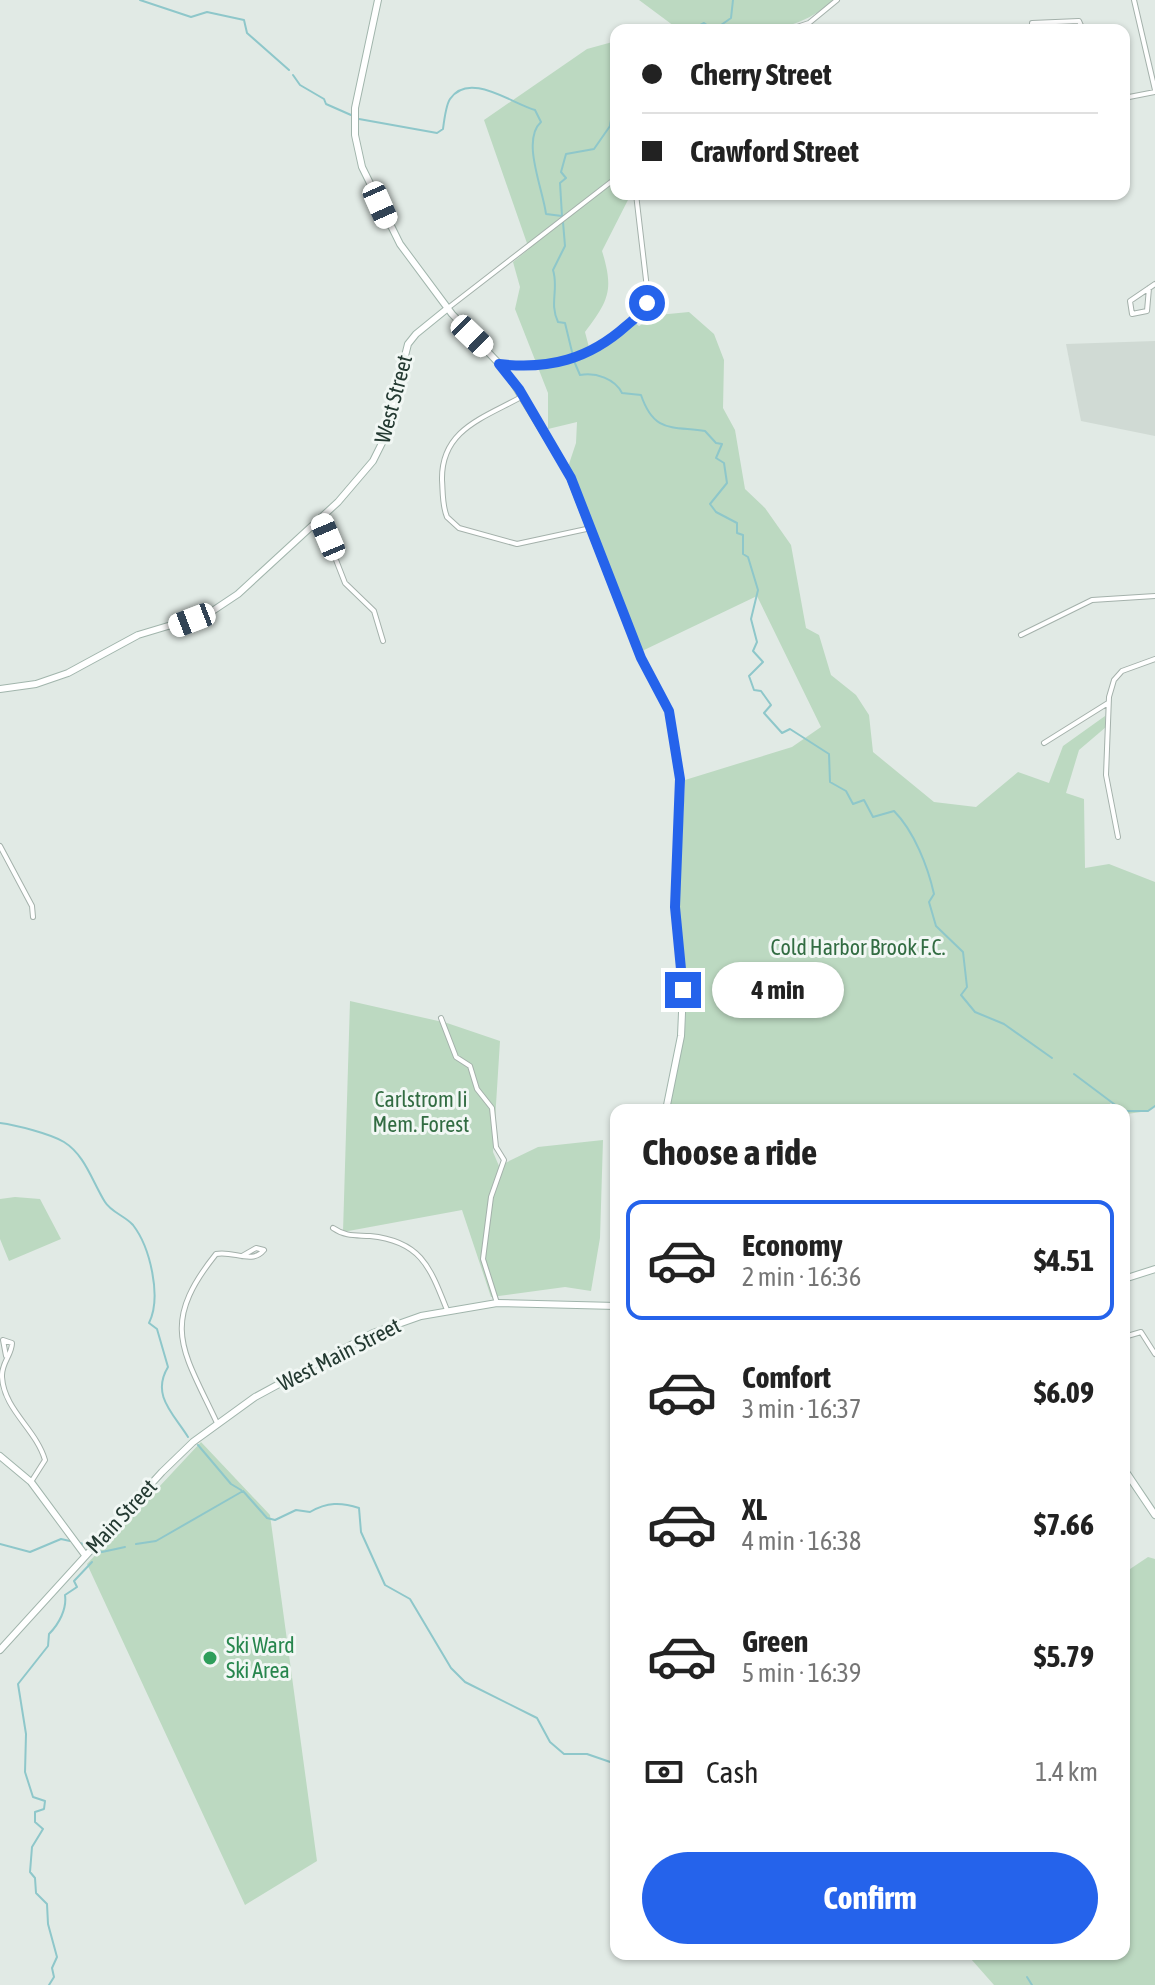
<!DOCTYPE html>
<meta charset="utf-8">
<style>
body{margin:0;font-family:"Asap Condensed",sans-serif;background:#f2f2f2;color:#222;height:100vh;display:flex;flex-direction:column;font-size:30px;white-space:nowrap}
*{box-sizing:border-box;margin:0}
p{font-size:26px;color:#767676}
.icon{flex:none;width:44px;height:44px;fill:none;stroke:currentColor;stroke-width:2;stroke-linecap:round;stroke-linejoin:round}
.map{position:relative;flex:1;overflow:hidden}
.panel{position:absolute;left:610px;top:1104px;width:520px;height:856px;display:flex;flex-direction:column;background:#fff;border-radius:16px;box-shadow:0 2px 6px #0004}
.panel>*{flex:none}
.guide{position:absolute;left:610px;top:24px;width:520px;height:176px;border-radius:16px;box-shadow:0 2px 6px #0004;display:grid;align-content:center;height:176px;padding:0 32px;background:#fff}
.end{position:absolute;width:36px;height:36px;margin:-18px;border:10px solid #2563eb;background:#fff;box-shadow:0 0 0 4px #fff}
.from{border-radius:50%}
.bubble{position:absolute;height:56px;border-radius:28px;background:#fff;box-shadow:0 2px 6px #0004;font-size:26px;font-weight:700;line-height:56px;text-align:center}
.car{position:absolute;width:24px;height:48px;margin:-24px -12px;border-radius:10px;box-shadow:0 0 6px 2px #0007;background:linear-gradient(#fff 24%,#345 0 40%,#fff 0 76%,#345 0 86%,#fff 0)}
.guide b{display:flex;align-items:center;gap:28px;height:76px;font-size:30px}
.guide b+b{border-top:2px solid #e0e0e0}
.guide i{width:20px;height:20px;background:#222}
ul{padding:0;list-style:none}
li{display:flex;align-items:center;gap:24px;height:120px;margin:0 16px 12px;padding:0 16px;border:4px solid transparent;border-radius:16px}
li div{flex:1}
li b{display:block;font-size:30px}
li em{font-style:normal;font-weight:700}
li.current{border-color:#2563eb}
li>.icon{width:72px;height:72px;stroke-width:1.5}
h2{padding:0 32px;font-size:36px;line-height:96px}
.pay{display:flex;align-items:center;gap:20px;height:88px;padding:0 32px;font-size:30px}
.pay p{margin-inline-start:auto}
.button{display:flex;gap:16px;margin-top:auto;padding:16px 32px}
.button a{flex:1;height:92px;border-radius:48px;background:#2563eb;color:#fff;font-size:32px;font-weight:700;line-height:92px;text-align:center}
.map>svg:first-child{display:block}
.built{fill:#d0dad4}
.green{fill:#bcd9c1}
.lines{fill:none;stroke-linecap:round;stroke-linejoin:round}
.stream{stroke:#8ec7ca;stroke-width:2}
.street-casing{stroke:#a4b1ab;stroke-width:6}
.secondary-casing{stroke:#a1b5ac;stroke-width:8}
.street{stroke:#fff;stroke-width:4}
.secondary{stroke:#fff;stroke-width:6}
.route{stroke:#2563eb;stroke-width:10}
.leisure-dot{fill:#2e9e5b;stroke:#f1f7f4;stroke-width:3}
.labels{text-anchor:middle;stroke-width:6;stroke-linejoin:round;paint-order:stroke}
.street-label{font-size:22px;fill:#233931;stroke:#f1f7f4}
.park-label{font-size:22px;fill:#326c42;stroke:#f1f7f4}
.leisure-label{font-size:22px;fill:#27864d;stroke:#f1f7f4;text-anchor:start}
</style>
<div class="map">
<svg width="1155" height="1985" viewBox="0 0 1155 1985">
<rect width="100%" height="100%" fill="#e1eae5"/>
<path class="built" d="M1155 341V436L1081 421 1066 344Z"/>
<path class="green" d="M639 0H833C788 44 718 30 660 30L674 26Z
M616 41V194H631L602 251C614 290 609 300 585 332L591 355 633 321 639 326 658 315 689 312 714 334 724 360 723 408 735 430 745 489 765 508 791 545 806 628 819 635 831 675 856 695 869 715 873 752 934 802 976 807 1018 772 1049 783 1063 746 1105 716 1106 727 1079 750 1066 793 1084 799 1085 868 1109 864 1155 882V1106L1148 1111 1127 1114 1111 1103 1104 1110H669L685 1030 686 990 697 991 696 973 683 971 679 904 685 780 792 747 821 727 757 596 642 651 568 467 576 443 577 422 548 429V393L515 309 520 287 513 262 529 249 484 120 587 49Z
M350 1001 447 1023 500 1041 493 1152 499 1166 538 1147 603 1140 600 1238 591 1291 565 1287 491 1297 462 1210 343 1232Z
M15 1197 40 1199 61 1239 9 1261 0 1239V1199Z
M201 1442 270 1515 317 1861 245 1905 87 1564Z
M1148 1557 1155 1559V1985H994L971 1959 945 1954H1124V1573Z"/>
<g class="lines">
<path class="stream" d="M140 0 191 17 207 12 244 20 247 33 289 70
M691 30 704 23 714 30 731 18 733 0
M293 75 300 85 324 99 326 104 351 115
M359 119 437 133 443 129C444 121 446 105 450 99 469 71 511 103 535 110L541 122C521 140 543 189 546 214L562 216 560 183 566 178 561 172 566 154 594 149 610 126 616 89
M563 222 565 246 553 270C559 289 549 303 558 322L565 323 573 356
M574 361 580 375C596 372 615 379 622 393L641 395C654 433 671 426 705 431L716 443 722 444 716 458 724 463 727 483 710 504 716 512 737 523V533L743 535V554L748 557 758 590 751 619 757 642 753 651 763 662 749 676 754 690 761 691 771 705 764 713 782 733 790 729 829 754 830 782 846 791 853 804 864 800 873 817 894 811C914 831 928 867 934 894L929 902 936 926 963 952 967 987 961 995 975 1012 1004 1024 1052 1058
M1074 1074 1122 1110
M1124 1111H1148L1155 1106
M0 1123C16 1125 51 1134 64 1142 85 1155 92 1181 105 1202 111 1212 125 1216 133 1225 150 1247 162 1297 149 1323L157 1329 168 1367C151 1395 173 1413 188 1437
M198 1445 231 1484 241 1490
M80 1543 86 1545
M0 1544 30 1552 61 1539 70 1541
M136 1544 156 1541 243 1491 267 1518 275 1520 296 1510 310 1512C327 1502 341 1502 359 1508L361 1532 385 1585 410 1599 451 1668 465 1682 537 1718 550 1742 564 1754H587L616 1764
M96 1550 102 1552 125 1547
M1009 1954 1014 1958
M1027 1977 1032 1985
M49 1985 54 1977 52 1968 57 1957 48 1924 47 1904 36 1893 35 1878 30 1872 32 1847 43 1829 35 1822V1812L44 1809 45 1801 33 1797 25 1772 26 1734 18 1684 48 1646 49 1634C59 1624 67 1609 65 1595L77 1587 74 1581 92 1562"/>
<defs>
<path id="street" d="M1134 0 1155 90
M788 30 809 23 837 0
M1032 30V23L1079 21 1083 30
M1124 98 1155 92
M1149 288 1147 311 1132 314 1130 301 1155 284
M448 308 616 178
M501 364C549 370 590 358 625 327 635 318 646 311 648 297L636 194
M523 396C484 418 441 429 442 480 443 493 442 505 447 517L459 528 517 544 591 528
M320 519 345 583 374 611 383 641
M1021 635 1092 600 1155 596
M1044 743 1108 703
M1118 837 1106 775 1109 697 1114 680 1122 671 1155 659
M0 846 32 906 33 917
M441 1018 456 1057 470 1066 477 1089 492 1108 496 1147 504 1160 491 1197 483 1259 497 1303
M333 1228C346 1237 356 1235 370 1236 421 1241 430 1267 447 1310
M1124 1337 1141 1332 1155 1354
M6 1356 3 1340 12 1343C12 1355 1 1363 2 1377 4 1410 36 1429 45 1460L31 1482
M217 1423C183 1350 159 1325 216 1254 233 1250 252 1265 264 1250L256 1248 242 1256"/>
<path id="secondary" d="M378 0 355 108V135L362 167 400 244 452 314 506 371 568 472 641 658 669 711 680 779 675 907 683 990 681 1036 666 1110
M0 689 36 684 68 673 138 635 208 614 238 594 338 502 373 461 384 439 408 344 416 334 448 308
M1124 1279 1155 1269
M0 1456 31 1482 85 1555
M1124 1469 1155 1515
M0 1650 162 1472 193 1442 255 1397 373 1333 421 1316 497 1303 616 1306"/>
</defs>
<use href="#street" class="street-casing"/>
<use href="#secondary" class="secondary-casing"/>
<use href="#street" class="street"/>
<use href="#secondary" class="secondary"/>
</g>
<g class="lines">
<path class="route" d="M647 303C643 313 634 319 626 326 589 359 549 370 499 364L519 389 571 478 641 658 669 711 680 779 675 907 683 990"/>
</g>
<circle class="leisure-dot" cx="210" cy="1658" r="8"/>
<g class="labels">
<g class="street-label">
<text transform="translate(393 399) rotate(-75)" y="8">West Street</text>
<text transform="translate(339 1354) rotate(-27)" y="8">West Main Street</text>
<text transform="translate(121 1516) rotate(-47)" y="8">Main Street</text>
</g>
<g class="park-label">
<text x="858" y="955">Cold Harbor Brook F.C.</text>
<text x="421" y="1107">Carlstrom Ii<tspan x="421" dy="25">Mem. Forest</tspan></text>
</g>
<g class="leisure-label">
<text x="226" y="1653">Ski Ward<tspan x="226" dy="25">Ski Area</tspan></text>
</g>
</g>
</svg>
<i class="end from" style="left:647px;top:303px"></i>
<i class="end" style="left:683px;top:990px"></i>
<div class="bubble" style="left:712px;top:962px;width:132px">4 min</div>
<i class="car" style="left:380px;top:205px;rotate:156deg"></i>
<i class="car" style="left:472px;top:336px;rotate:134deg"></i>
<i class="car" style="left:328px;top:537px;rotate:337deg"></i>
<i class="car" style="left:192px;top:620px;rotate:249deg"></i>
<div class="guide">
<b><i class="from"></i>Cherry Street</b>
<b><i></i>Crawford Street</b>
</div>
<section class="panel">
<h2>Choose a ride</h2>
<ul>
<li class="current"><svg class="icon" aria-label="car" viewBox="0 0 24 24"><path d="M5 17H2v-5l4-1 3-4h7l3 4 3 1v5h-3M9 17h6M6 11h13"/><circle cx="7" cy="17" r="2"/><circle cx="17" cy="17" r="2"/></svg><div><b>Economy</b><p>2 min · 16:36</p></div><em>$4.51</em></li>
<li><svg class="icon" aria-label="car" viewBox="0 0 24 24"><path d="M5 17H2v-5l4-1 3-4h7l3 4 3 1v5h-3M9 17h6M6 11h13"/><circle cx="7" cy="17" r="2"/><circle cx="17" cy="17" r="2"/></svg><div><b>Comfort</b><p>3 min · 16:37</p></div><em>$6.09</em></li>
<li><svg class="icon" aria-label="car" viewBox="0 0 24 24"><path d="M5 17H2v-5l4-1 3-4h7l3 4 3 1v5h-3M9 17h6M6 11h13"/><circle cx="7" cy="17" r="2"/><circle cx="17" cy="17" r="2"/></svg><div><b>XL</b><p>4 min · 16:38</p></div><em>$7.66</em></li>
<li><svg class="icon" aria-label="car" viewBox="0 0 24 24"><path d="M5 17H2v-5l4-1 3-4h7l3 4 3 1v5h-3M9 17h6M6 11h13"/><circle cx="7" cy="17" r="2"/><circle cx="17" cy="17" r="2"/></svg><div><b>Green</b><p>5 min · 16:39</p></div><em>$5.79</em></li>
</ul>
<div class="pay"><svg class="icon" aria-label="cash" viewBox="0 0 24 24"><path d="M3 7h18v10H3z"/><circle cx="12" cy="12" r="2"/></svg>Cash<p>1.4 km</p></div>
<div class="button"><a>Confirm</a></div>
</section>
</div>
